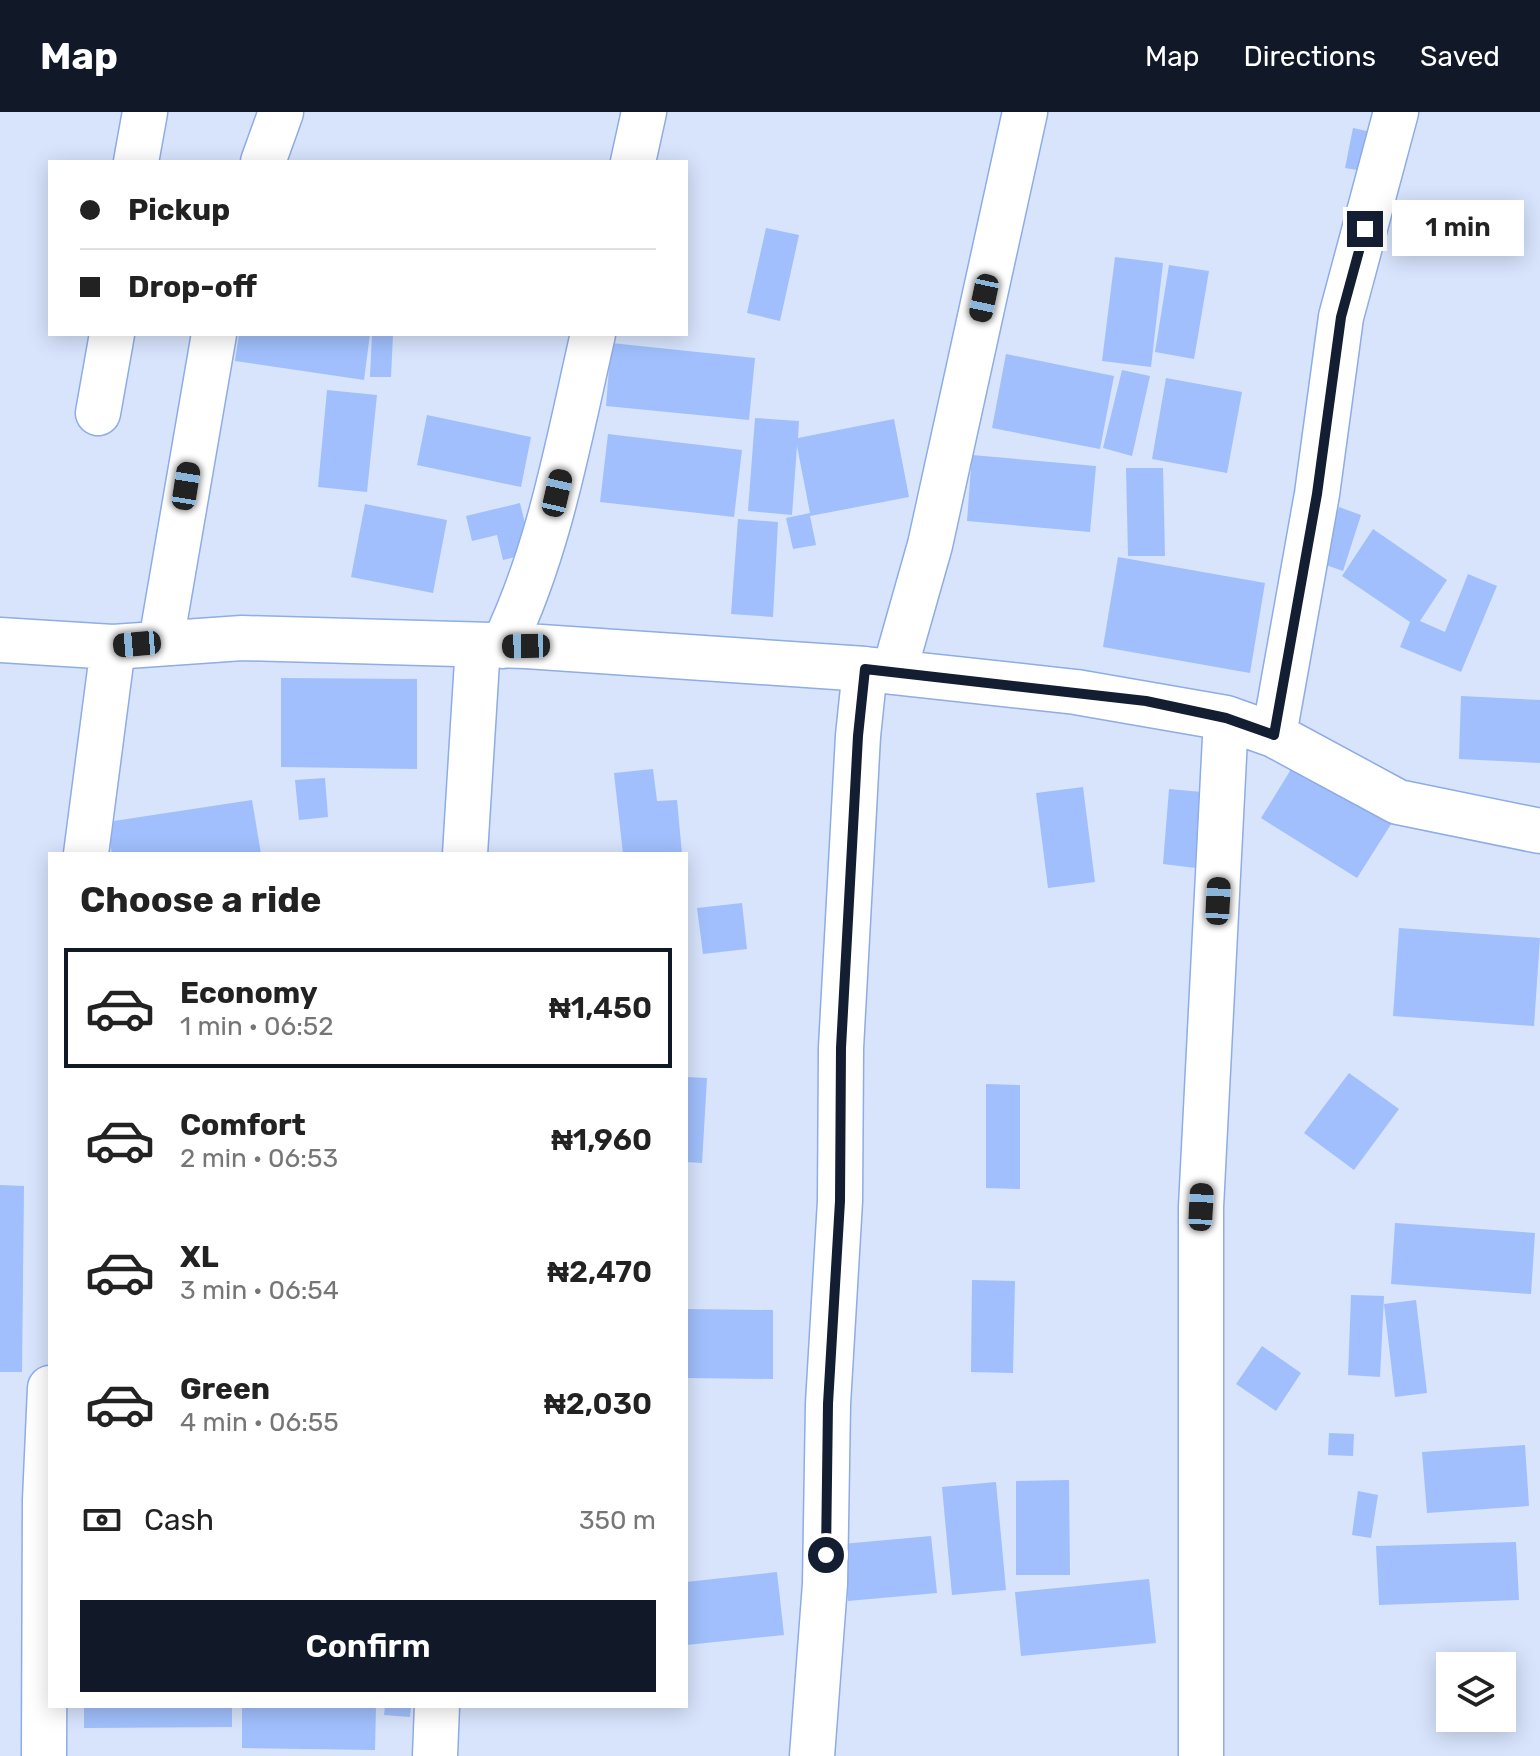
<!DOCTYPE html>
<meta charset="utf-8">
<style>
body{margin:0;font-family:Rubik,sans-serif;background:#f6f6f6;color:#222;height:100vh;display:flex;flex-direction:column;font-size:30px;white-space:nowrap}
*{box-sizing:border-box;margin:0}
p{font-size:26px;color:#767676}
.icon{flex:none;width:44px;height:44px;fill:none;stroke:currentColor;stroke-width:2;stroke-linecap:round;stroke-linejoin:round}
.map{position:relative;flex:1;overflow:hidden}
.side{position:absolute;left:48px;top:740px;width:640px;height:856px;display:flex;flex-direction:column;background:#fff;border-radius:0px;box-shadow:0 4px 20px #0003}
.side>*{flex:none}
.banner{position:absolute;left:48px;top:48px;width:640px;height:176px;border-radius:0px;box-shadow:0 4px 20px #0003;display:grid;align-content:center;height:176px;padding:0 32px;background:#fff}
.tools{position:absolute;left:1436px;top:1540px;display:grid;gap:16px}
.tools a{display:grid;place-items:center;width:80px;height:80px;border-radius:0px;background:#fff;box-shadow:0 4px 20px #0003;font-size:40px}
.end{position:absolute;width:36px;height:36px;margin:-18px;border:10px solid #131e33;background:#fff;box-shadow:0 0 0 4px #fff}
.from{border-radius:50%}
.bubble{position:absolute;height:56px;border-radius:0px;background:#fff;box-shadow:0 4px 20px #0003;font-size:26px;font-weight:600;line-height:56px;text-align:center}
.car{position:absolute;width:24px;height:48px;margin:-24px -12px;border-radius:10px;box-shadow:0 0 6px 2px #0007;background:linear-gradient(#222 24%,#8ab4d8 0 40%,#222 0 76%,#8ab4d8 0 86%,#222 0)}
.banner b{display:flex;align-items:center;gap:28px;height:76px;font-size:30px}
.banner b+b{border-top:2px solid #e0e0e0}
.banner i{width:20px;height:20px;background:#222}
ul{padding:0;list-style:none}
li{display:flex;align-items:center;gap:24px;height:120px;margin:0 16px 12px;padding:0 16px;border:4px solid transparent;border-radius:0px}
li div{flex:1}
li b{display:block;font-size:30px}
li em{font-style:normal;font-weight:600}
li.on{border-color:#111827}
li>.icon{width:72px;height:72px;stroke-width:1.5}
h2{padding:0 32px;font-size:36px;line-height:96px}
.pay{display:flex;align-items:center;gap:20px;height:88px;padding:0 32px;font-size:30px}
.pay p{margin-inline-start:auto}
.primary-button{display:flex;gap:16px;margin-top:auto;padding:16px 32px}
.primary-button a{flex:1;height:92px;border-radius:0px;background:#111827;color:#fff;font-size:32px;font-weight:600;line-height:92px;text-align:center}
header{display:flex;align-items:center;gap:48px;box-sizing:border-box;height:112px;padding:0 40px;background:#111827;color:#fff}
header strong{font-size:38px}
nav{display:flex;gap:44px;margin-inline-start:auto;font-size:28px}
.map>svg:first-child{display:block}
.building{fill:#a0bffc}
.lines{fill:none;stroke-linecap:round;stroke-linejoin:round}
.minor-casing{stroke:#8eace5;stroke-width:47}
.minor{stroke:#fff;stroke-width:44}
.route{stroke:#131e33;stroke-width:10}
</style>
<header>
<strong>Map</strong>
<nav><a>Map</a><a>Directions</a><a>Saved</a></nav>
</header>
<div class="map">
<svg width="1540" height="1644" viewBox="0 0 1540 1644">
<rect width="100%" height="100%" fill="#d7e4fc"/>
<path class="building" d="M1353 16 1376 21 1369 60 1345 56Z
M766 116 799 123 780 209 747 201Z
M1115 145 1163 151 1151 255 1102 249Z
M1169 153 1209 159 1194 247 1155 240Z
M239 222H370L364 268 235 249Z
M372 222H393L391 265H370Z
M611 231 755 246 749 308 606 294Z
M1006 242 1114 264 1100 337 992 316Z
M1122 258 1150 264 1132 344 1103 336Z
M1166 266 1242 280 1227 361 1152 347Z
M327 278 377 283 367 380 318 375Z
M427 303 531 325 521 375 417 353Z
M755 306 799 309 798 326 894 307 909 385 810 404 816 433 793 437 786 406 810 401 797 334 792 403 748 399Z
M608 322 742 338 734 405 600 390Z
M972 343 1096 354 1090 420 967 409Z
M1126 356H1163L1165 444H1128Z
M520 391 532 441 503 448 497 423 472 429 466 404Z
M365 392 447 408 433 481 351 465Z
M1339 395 1361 403 1343 459 1320 451Z
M738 407 778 410 773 505 731 502Z
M1373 417 1447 468 1420 509 1445 520 1468 462 1497 474 1461 560 1400 535 1410 510 1342 464Z
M1118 445 1265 471 1250 561 1103 535Z
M281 566 417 567V657L281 655Z
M1461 584 1540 588V651L1459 647Z
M1298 646 1395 706 1357 766 1261 706Z
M653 657 657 689 677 688 682 742H623L614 661Z
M325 666 328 705 299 708 295 668Z
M1083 675 1095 770 1048 776 1036 681Z
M1169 677 1202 680 1196 756 1163 752Z
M252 688 261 742H112L107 710Z
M742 791 747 837 703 842 697 796Z
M1399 816 1540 826 1534 914 1393 904Z
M1349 961 1399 997 1354 1058 1304 1021Z
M686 965 707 966 702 1051 686 1050Z
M986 972 1020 973V1077L986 1076Z
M0 1073 24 1074 22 1260H0Z
M1395 1111 1535 1121 1531 1182 1391 1172Z
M972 1168 1015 1169 1013 1261 971 1260Z
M1351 1183 1384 1184 1380 1265 1348 1263Z
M1416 1188 1427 1281 1395 1285 1384 1192Z
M686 1197 773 1198V1267L686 1266Z
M1262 1234 1301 1261 1276 1299 1236 1272Z
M1329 1321 1354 1322 1353 1344 1328 1343Z
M1525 1333 1529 1394 1427 1401 1422 1340Z
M1069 1368 1070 1463H1016V1369Z
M996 1370 1006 1478 952 1483 942 1375Z
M1358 1379 1378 1383 1371 1426 1352 1423Z
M931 1424 937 1481 848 1489 842 1432Z
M1516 1430 1519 1488 1379 1493 1376 1434Z
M777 1460 784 1523 686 1533V1470Z
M1149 1467 1156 1531 1021 1544 1015 1480Z
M84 1594H232V1615L84 1616Z
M242 1594H376L375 1638 242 1636Z
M385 1594H411L410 1605 384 1603Z"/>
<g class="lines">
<defs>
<path id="minor" d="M136 50 145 0
M263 50 281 0
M633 50 644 0
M98 301 112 222
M0 528 113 535 242 526 526 534 865 557 1076 580 1226 606 1274 623 1398 690 1540 719
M161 530 214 222
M503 534C550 437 569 326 593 222
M894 560 930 433 1025 0
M1274 623 1317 382 1341 205 1396 0
M86 742 113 535
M465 742 478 533
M44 1644 45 1388 50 1276
M435 1644 437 1594
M812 1644 825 1472 828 1292 840 1089 841 936 858 624 865 557
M1201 1644V1095L1226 606"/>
</defs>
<use href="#minor" class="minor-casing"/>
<use href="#minor" class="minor"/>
</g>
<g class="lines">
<path class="route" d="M826 1443 828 1292 840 1089 841 936 858 624 865 557 1146 589 1226 606 1274 623 1317 382 1341 205 1365 117"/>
</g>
</svg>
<div class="tools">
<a><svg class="icon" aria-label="layers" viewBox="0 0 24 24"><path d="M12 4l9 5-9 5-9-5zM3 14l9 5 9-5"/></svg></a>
</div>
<i class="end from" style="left:826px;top:1443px"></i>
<i class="end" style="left:1365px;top:117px"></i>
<div class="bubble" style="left:1392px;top:88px;width:132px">1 min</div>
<i class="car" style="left:984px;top:186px;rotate:192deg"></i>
<i class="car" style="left:186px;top:374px;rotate:9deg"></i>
<i class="car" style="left:557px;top:381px;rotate:13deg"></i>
<i class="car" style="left:137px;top:532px;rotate:265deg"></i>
<i class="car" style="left:526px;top:534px;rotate:269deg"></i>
<i class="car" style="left:1218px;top:789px;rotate:3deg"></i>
<i class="car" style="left:1201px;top:1095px;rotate:3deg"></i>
<div class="banner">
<b><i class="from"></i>Pickup</b>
<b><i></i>Drop-off</b>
</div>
<section class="side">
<h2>Choose a ride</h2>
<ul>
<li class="on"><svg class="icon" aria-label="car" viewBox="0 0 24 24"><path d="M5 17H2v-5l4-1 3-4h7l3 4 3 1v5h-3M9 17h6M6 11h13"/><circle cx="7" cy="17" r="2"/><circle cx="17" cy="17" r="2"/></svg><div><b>Economy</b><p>1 min · 06:52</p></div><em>₦1,450</em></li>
<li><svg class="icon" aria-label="car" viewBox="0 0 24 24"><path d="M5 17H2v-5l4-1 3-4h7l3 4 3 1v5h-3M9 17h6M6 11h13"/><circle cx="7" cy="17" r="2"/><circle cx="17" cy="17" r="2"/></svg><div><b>Comfort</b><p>2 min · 06:53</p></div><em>₦1,960</em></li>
<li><svg class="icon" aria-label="car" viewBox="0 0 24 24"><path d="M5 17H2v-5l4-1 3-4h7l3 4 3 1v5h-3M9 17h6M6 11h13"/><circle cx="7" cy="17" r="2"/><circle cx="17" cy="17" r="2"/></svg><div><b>XL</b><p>3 min · 06:54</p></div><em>₦2,470</em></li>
<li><svg class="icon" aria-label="car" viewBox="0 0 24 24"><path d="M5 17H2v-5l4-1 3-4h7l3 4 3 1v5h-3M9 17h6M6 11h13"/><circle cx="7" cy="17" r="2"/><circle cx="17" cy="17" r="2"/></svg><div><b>Green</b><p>4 min · 06:55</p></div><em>₦2,030</em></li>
</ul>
<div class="pay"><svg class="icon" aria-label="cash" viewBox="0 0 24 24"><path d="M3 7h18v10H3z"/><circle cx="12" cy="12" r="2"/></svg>Cash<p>350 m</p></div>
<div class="primary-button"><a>Confirm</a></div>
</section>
</div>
